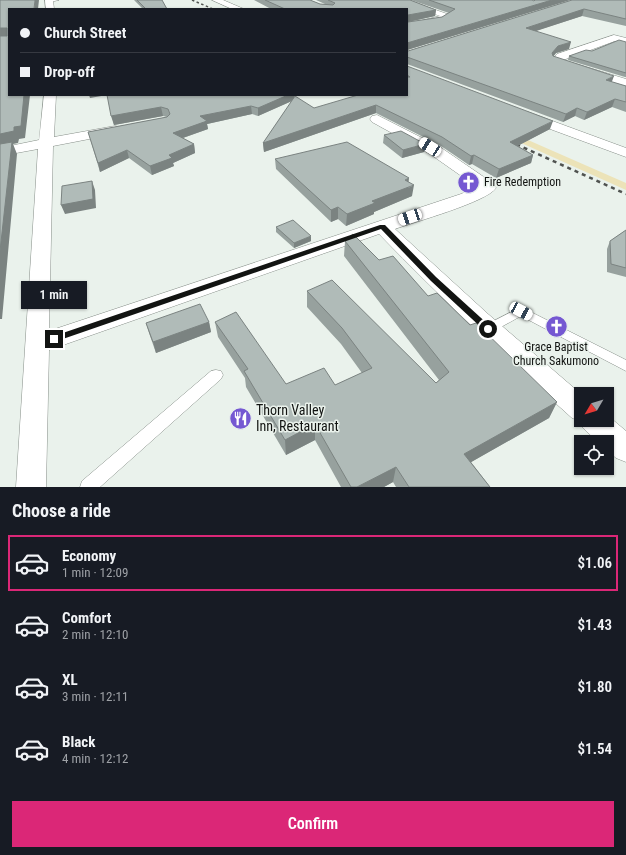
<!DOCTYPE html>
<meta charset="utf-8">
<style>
body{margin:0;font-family:"Roboto Condensed",sans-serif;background:#242831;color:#f1f3f6;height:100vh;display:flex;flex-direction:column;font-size:15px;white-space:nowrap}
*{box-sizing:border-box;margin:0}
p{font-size:13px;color:#9ea1a6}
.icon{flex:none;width:22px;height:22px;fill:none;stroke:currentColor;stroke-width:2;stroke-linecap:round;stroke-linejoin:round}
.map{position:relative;height:487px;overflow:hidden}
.details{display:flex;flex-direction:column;background:#171b24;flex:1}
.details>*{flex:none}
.guide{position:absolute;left:8px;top:8px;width:400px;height:88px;border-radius:0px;box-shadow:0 1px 3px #0004;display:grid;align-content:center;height:88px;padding:0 12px;background:#171b24}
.needle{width:26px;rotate:232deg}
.tools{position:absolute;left:574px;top:387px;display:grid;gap:8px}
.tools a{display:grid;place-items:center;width:40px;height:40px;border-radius:0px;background:#171b24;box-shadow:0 1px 3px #0004;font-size:20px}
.end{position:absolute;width:18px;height:18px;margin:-9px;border:5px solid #121412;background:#fff;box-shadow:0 0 0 2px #fff}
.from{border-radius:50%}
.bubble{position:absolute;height:28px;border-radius:0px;background:#171b24;box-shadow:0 1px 3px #0004;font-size:13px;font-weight:600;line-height:28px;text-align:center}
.car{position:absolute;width:12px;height:24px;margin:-12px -6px;border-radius:5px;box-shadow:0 0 3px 1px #0007;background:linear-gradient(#fff 24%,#345 0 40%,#fff 0 76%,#345 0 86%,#fff 0)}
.guide b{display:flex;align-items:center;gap:14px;height:38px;font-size:15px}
.guide b+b{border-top:1px solid #363941}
.guide i{width:10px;height:10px;background:#f1f3f6}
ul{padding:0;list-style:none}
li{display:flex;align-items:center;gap:12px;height:56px;margin:0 8px 6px;padding:0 4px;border:2px solid transparent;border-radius:0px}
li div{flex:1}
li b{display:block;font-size:15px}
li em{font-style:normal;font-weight:600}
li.active{border-color:#db2777}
li>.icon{width:36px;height:36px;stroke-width:1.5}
h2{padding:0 12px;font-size:18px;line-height:48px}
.action{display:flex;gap:8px;margin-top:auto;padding:8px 12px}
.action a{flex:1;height:46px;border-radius:0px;background:#db2777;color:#fff;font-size:16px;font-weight:600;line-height:46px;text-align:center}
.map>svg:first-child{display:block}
.green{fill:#ece3b8}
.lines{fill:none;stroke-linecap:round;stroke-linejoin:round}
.service-casing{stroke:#878f89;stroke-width:1}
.minor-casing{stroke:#878f89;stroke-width:1}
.service{fill:#fff;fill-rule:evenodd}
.minor{fill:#fff;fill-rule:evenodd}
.rail-far1{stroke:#505350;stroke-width:1.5;stroke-dasharray:2.5 2.5;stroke-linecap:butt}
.rail{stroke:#505350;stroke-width:2.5;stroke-dasharray:4 4;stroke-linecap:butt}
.wall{fill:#97a19e}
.shaded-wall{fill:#7b8381}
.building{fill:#b0bbb8;stroke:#7b8381}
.route{fill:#121412}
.labels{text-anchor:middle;stroke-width:3;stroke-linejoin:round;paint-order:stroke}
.poi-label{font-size:12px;fill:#121412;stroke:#eaf2ec;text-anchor:start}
.near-poi-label{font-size:14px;fill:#121412;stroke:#eaf2ec;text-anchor:start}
</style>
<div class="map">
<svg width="626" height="487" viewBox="0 0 626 487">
<rect width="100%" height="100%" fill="#eaf2ec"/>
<path class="green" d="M407 87 626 183V190L452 112Z"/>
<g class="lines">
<defs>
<path id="service" d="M48 0H59L50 2Z
M521 307 626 360V371L521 316 492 332 488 334 484 332 482 329 484 326Z
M216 370 221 371 223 375 221 379 100 487H80L82 481 211 371Z"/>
<path id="minor" d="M45 0H53L54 9H46Z
M212 0H223L244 9H232Z
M395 0H407L453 16 430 24H424V20L440 16Z
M614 35 626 38V44L615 41 563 60 626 79V87L552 63 551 61 557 54Z
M44 95H56L54 137 115 126 120 127 122 130 120 133 115 134 53 146 49 331 461 194 477 187 430 154 372 122 370 119 372 116 377 115 440 147 494 184 496 188C487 202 414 222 395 229L488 314 581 394V420H607V415L626 431V462L616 458 607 450V442H598L583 428 580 421 572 418C506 359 441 298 379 234L49 350 46 487H16L38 149 0 156V148L39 140Z
M528 112 626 148V157L523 119 521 116 523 113Z"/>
</defs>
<use href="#service" class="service-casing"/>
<use href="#minor" class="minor-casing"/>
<use href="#service" class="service"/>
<use href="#minor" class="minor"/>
<path class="rail-far1" d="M192 0 213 9"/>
<path class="rail" d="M509 141 626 194"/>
</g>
<path class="wall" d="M134 0H162L167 9H143Z
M254 0H310L320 4H325L316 0H410L436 10 435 16 408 22 442 17 449 13 411 0H532L534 1V0H570L407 50V9H271Z
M572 0H626V26L582 16 535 31 569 49 556 53 553 57 612 82 626 86V112L612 107 584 120 575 116 563 122 407 64V66L550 129 517 146 533 155 531 163 496 178 472 164 469 165 441 146 376 113 264 152 263 143 292 101 258 116 252 114 207 124 208 129 183 138 194 144 195 153 173 163 174 166 152 175 129 158 100 172 88 132 167 117 163 116 114 125 107 95H294V98L314 108 407 95V50L408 51Z
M626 42V77H625L568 60 569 56 592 51Z
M384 135 424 152 402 158 383 143Z
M275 159 408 182 412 196 374 212V214L346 226 338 219 331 222 276 169Z
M276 227 311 241 294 248 276 232Z
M626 230V277L607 272V249L610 241Z
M345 241 379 260 428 296 470 325 557 402 549 418 471 462 490 487H396L393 482 384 487H341L315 440 286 455 246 387 245 378 218 337 215 322 286 384 335 385 362 373 341 344 307 307V291L436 383 439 380 344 256Z
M209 322 211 332 156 353 149 333 146 323Z"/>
<path class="shaded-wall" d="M35 0H39L38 9H34Z
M552 0H570L407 50V43Z
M584 9 582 16 524 35 526 28Z
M436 10 435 16 408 22V15Z
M0 28H7L9 37 0 38Z
M571 42 569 49 556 53 550 60 552 53 558 46Z
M614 76 611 84 606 80Z
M24 95H30L25 138 19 139 18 143 13 144 17 154 2 319H0V134Z
M89 95H107L90 98Z
M288 95H294V100L258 116V108Z
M615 99 612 107 584 120 587 112Z
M376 105V113L264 152 263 143Z
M251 106 252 114 207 124 208 129 174 141 173 133 200 116Z
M161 107 163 116 114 125 111 116Z
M577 108 575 116 563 122 566 114Z
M553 121 550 129 508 151 510 142Z
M194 144 195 153 173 163 174 166 152 175 150 166 169 155Z
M425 144 424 152 402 158 403 150Z
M127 150 129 158 100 172 98 163Z
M474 155 472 164 469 165 471 156Z
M533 155 531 163 496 178 499 169Z
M409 178 408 188 414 185 412 196 374 212V214L346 226 347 214 372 201 405 180Z
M92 181 95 190 96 208 65 214 61 205Z
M338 207V219L331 222V210Z
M311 236V241L294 248V243Z
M209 322 211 332 156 353 153 342Z
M557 402 549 418 459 469 464 454Z
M315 424V440L286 455 285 440Z
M396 467 393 482 384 487H357Z"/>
<path class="building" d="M0 0H35L34 9H9V95H24L21 126 14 127V131L0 134V36H7V28H0Z
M137 0H162L167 9H146Z
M265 0H310L320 4 333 5 335 3 328 0H410L436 10 408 15V22L442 17 455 9 429 0H532L534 1 535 0H552L407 43V9H285Z
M572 0H626V19L584 9 526 28 571 42 558 46 552 53 553 56 614 76 606 80 626 86V102L615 99 587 112 577 108 566 114 407 57V50L408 51Z
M619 40 626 42V73L569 56 586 50 592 51Z
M407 58V66L553 121 510 142 533 155 499 169 474 155 471 156 442 137 376 105 263 143 295 96 314 108 358 95H407V77H410L407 75Z
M107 95H288L258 108 251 106 200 116 207 121 173 133 194 144 169 155 172 158 150 166 127 150 98 163 88 132 167 117 170 114 168 109 161 107 111 116Z
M401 131 425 144 403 150 384 135Z
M12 142 0 251V144Z
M347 142 409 178 405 180 414 185 372 201 375 203 347 214 338 207 331 210 275 159Z
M92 181 93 199 61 205 62 186Z
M293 220 311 236 294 243 276 227Z
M626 230V268L611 264 610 241Z
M353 234 379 260 393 256 428 296 437 293 470 325 476 323 557 402 464 454 490 487H409L396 467 357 487H351L315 424 285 440 244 371 248 369 215 322 236 312 286 384 324 368 335 385 372 368 342 328 307 291 332 280 436 383 449 372 345 241Z
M200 304 209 322 153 342 146 323Z"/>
<path class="route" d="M380 225H385L436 277 491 327V331H485L431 281 381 229 57 341H51L50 339 51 337Z"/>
<defs>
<symbol id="church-disc" viewBox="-11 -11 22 22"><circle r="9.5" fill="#7558d2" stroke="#eaf2ec"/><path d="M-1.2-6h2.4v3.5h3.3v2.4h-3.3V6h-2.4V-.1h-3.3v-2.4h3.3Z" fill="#fff"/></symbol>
<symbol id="restaurant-disc" viewBox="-11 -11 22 22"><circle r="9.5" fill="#7558d2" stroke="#eaf2ec"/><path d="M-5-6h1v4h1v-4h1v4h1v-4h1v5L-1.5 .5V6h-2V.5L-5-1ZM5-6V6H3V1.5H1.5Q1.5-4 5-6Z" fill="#fff"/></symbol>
</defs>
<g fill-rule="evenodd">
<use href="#church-disc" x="456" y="170" width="25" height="25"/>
<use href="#church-disc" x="544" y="314" width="25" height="25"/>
<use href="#restaurant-disc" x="228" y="406" width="25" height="25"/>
</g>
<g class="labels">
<g class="poi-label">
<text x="484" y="186">Fire Redemption</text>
<text x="556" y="351" text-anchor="middle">Grace Baptist<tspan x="556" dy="14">Church Sakumono</tspan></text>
</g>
<g class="near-poi-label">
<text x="256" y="415">Thorn Valley<tspan x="256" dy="16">Inn, Restaurant</tspan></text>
</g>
</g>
</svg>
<div class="tools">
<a><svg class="needle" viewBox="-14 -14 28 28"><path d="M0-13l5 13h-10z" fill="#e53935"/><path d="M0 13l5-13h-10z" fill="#9ea1a6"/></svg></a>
<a><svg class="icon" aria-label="locate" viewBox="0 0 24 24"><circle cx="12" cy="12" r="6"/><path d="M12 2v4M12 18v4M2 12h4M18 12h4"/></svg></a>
</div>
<i class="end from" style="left:488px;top:329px"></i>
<i class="end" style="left:54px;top:339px"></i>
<div class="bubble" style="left:21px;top:281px;width:66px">1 min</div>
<i class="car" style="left:430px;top:147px;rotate:303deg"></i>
<i class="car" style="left:410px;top:217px;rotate:251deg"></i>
<i class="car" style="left:521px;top:311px;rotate:118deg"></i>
<div class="guide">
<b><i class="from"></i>Church Street</b>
<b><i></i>Drop-off</b>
</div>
</div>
<section class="details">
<h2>Choose a ride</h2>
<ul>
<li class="active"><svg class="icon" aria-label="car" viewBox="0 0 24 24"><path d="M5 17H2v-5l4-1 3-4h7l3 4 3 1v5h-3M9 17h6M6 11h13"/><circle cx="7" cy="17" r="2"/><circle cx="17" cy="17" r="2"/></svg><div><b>Economy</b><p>1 min · 12:09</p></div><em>$1.06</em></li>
<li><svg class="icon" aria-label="car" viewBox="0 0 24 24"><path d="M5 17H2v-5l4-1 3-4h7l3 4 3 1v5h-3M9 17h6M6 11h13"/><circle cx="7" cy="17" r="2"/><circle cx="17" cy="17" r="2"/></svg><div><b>Comfort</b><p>2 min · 12:10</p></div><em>$1.43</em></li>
<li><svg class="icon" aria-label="car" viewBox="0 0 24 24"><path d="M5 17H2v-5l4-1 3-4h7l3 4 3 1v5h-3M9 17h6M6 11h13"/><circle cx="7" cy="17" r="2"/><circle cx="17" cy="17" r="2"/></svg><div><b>XL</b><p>3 min · 12:11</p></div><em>$1.80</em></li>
<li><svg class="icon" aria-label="car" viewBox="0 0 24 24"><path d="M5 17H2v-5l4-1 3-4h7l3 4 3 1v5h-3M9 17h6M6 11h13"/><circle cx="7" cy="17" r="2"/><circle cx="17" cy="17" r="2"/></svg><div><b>Black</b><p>4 min · 12:12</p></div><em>$1.54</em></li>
</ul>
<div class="action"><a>Confirm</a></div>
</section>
